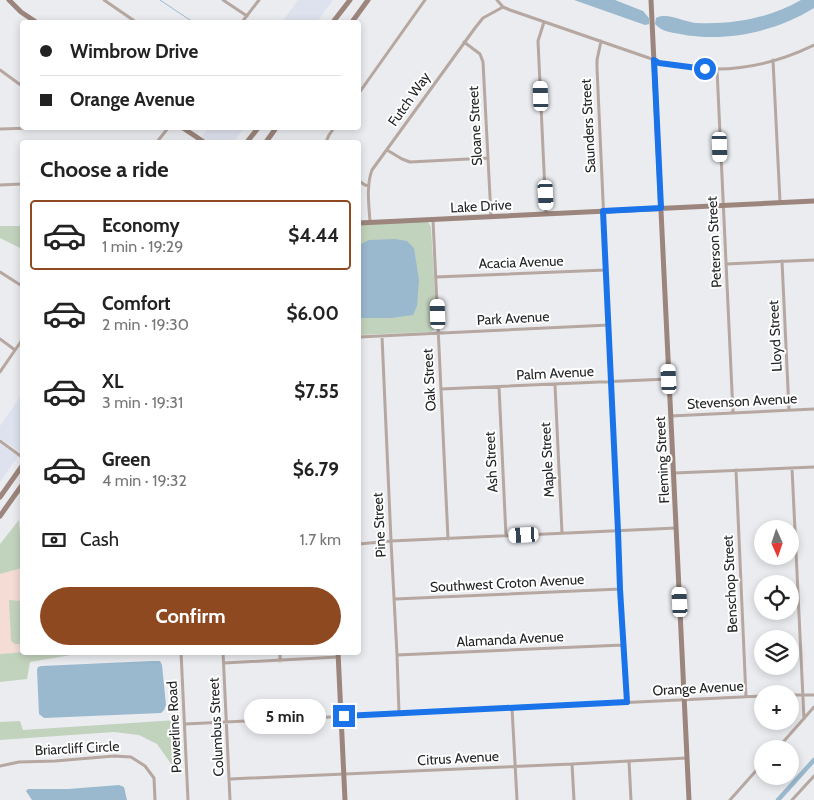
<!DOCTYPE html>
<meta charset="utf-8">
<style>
body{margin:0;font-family:Cabin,sans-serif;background:#f2f2f2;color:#222;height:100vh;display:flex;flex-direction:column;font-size:19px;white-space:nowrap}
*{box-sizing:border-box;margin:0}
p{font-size:16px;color:#767676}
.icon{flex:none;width:28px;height:28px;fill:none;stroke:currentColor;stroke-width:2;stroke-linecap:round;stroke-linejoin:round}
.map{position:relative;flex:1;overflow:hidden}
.details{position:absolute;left:20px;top:140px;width:341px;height:515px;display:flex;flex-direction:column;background:#fff;border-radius:5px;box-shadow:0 2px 8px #0003}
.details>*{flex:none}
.banner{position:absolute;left:20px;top:20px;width:341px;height:110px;border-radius:5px;box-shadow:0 2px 8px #0003;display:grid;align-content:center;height:110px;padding:0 20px;background:#fff}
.needle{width:32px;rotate:177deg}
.buttons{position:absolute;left:754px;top:520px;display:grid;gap:10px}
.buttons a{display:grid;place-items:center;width:45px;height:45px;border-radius:50%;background:#fff;box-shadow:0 2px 8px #0003;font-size:25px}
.end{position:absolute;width:22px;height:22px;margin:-11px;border:6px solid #1a73e8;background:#fff;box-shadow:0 0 0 2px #fff}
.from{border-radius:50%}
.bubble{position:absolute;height:35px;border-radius:18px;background:#fff;box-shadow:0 2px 8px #0003;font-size:16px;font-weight:800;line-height:35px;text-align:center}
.car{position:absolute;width:15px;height:30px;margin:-15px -8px;border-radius:6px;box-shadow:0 0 4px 1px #0007;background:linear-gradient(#fff 24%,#345 0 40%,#fff 0 76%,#345 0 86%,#fff 0)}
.banner b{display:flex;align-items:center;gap:18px;height:48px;font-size:19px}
.banner b+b{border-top:1px solid #e0e0e0}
.banner i{width:12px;height:12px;background:#222}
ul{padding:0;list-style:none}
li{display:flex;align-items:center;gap:15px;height:70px;margin:0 10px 8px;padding:0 10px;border:2px solid transparent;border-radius:5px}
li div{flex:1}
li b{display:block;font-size:19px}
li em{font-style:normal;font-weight:800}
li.selected{border-color:#8f4921}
li>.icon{width:45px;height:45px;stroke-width:1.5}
h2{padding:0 20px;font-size:22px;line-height:60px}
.pay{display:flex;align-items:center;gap:12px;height:55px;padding:0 20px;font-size:19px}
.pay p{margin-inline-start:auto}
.button{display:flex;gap:10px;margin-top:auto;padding:10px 20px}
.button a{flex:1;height:58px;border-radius:30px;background:#8f4921;color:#fff;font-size:20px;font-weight:800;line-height:58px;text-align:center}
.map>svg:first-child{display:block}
.built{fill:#dee2ee}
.education{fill:#f5dcd5}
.green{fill:#c2d3bd}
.water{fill:#9ab9ce}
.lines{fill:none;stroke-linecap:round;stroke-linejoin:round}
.stream{stroke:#9ab9ce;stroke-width:1}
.canal{stroke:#9ab9ce;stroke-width:4.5}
.street{stroke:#b6a7a0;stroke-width:3}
.secondary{stroke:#9c857c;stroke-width:5}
.route{stroke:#1a73e8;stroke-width:6}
.labels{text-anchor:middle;stroke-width:4;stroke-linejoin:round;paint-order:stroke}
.street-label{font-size:14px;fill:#252627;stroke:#fff}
</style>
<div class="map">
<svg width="814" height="800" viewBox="0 0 814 800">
<rect width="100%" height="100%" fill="#eaecf0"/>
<path class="built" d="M298 0H333L317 22H282Z
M208 128H244L234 142H210L202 137Z
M22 394V449L20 452 0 438V426Z
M0 443 18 456 0 482Z"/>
<path class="education" d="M22 568V652L26 653 0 654V574Z"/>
<path class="green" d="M426 221 429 223 431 227 437 326 435 329 431 332 359 335V224Z
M0 226H22V249L0 238Z
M19 520 22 568 0 574V544Z
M9 600 22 601V644H15L11 641Z
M26 652H74V653L71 655 30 662 27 679 0 682V654Z
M177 720 179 775 157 744 139 735 114 732 0 740V722L20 721 23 730Z"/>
<path class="water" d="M574 0H615L643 11 649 18V24L645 25Z
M801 0H814V8C775 32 725 43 680 34 669 32 663 32 655 24L656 18C667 12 684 22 696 23 732 25 770 18 801 0Z
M395 239 407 241 414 248 419 280 417 306 413 315 391 318H359V245L369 240Z
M152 661H160L162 665 166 705 164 710 161 713 44 718 39 714 37 670 38 667 41 666Z
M119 785 124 787 127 800H32L26 791 28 789H68Z"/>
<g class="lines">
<path class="stream" d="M160 0 193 22"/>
<path class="canal" d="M778 800 814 760"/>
<path class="street" d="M104 0 136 22
M223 0 247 16
M497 0 503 7 510 10 649 58C662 64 669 64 683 66 694 68 706 70 717 69 750 69 785 59 814 45
M242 22 259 0
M544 22 538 41 546 214
M601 41 597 60V68L618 531 620 589 627 702
M464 42 480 54 483 62 491 216
M773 60 780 202
M717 69 733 413
M0 70 22 86
M359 93 425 0
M0 129 33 128
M157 142 168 128
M326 142 329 135 334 128
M387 150 402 159 410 162 488 158
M359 181 365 185 369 186
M0 185 22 184
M433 220 448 539
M370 222C369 205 366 186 372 170L475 28 483 18 503 7
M782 261 789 410
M726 264 814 260
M0 272 22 286
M436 277 606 270
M382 336 391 541 397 655 399 713
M359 337 609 325
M0 339 15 350
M0 372 22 340
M555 385 562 533
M499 387 506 536
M441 389 668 379
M671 416 814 409
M0 441 22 457
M792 468 804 719
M736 470 746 697
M674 473 814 467
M359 544 391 541 676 528
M395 599 620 589
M181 652 188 800
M223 652 230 800
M280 652V661
M397 655 623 645
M224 663 338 657
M790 695H814
M512 708 517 800
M185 724 762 696
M777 749 814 707
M629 761 631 800
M572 764 574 800
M0 766 19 762 55 761 114 756 131 757 145 766 154 778 155 800
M230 779 572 764 687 758
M730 800 762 764
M792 800 814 776"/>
<path class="secondary" d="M9 0 21 12 36 22
M651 0 689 800
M333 22 350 0
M352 22 368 0
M183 128 204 142
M247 142 258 128
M266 142 276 128
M359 223 814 201
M0 497 22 466
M0 516 22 485
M338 652 345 800"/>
</g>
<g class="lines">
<path class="route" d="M344 716 627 702 620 589 618 531 603 211 661 208 654 60 659 63 705 69"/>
</g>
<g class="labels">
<g class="street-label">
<text transform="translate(409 99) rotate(-55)" y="5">Futch Way</text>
<text transform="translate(475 126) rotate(-93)" y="5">Sloane Street</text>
<text transform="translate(588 126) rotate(-93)" y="5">Saunders Street</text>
<text transform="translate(481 206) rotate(-3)" y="5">Lake Drive</text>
<text transform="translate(714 242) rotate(-93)" y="5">Peterson Street</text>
<text transform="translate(521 262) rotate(-2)" y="5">Acacia Avenue</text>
<text transform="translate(513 318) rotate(-3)" y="5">Park Avenue</text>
<text transform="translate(775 336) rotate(-93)" y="5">Lloyd Street</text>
<text transform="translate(555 373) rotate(-3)" y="5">Palm Avenue</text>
<text transform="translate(429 380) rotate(-93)" y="5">Oak Street</text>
<text transform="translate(742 401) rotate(-3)" y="5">Stevenson Avenue</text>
<text transform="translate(547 460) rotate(-93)" y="5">Maple Street</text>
<text transform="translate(662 460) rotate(-93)" y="5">Fleming Street</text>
<text transform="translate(491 462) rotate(-93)" y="5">Ash Street</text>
<text transform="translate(379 525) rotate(-93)" y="5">Pine Street</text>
<text transform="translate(507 583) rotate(-3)" y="5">Southwest Croton Avenue</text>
<text transform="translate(730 584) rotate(-93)" y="5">Benschop Street</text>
<text transform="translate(510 639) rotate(-3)" y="5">Alamanda Avenue</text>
<text transform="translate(698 688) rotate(-3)" y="5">Orange Avenue</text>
<text transform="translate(174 727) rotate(-93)" y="5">Powerline Road</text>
<text transform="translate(216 727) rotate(-93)" y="5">Columbus Street</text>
<text transform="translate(77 748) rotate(-3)" y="5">Briarcliff Circle</text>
<text transform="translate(458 758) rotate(-3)" y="5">Citrus Avenue</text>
</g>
</g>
</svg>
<div class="buttons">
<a><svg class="needle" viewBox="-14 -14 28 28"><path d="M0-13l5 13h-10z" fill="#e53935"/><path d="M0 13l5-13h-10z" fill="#767676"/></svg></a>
<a><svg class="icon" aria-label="locate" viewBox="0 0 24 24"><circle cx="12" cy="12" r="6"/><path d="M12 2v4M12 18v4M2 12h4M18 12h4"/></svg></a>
<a><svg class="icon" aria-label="layers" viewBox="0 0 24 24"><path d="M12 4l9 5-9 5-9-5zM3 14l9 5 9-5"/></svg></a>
<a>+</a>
<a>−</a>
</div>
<i class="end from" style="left:705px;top:69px"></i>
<i class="end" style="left:344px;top:716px"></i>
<div class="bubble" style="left:244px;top:699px;width:82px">5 min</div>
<i class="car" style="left:541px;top:96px;rotate:358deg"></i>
<i class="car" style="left:720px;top:147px;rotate:178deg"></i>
<i class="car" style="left:546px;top:195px;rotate:177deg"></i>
<i class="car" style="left:438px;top:314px;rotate:358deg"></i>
<i class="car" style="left:669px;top:379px;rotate:357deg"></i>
<i class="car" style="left:524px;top:535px;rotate:267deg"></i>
<i class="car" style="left:680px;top:602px;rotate:357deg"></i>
<div class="banner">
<b><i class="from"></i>Wimbrow Drive</b>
<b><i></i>Orange Avenue</b>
</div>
<section class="details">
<h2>Choose a ride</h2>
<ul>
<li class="selected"><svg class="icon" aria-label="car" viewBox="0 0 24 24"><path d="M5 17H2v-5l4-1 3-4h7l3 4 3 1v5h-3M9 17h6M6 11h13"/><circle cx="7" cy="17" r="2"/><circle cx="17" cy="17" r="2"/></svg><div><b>Economy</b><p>1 min · 19:29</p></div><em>$4.44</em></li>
<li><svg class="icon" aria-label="car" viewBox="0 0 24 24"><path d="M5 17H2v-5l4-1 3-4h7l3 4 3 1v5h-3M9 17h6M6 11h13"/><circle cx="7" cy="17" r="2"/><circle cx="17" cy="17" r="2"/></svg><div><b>Comfort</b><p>2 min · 19:30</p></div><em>$6.00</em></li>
<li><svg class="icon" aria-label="car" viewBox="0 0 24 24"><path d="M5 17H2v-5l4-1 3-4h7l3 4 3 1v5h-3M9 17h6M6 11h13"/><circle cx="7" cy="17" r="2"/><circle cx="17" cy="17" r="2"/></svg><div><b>XL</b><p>3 min · 19:31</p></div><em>$7.55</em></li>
<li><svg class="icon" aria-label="car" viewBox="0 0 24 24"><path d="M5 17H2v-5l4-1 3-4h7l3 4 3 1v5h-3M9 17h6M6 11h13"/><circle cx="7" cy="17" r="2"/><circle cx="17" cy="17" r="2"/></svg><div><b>Green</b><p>4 min · 19:32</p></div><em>$6.79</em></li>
</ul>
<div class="pay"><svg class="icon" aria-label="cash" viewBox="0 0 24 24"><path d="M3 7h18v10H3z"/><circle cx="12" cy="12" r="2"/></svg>Cash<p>1.7 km</p></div>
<div class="button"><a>Confirm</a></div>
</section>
</div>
